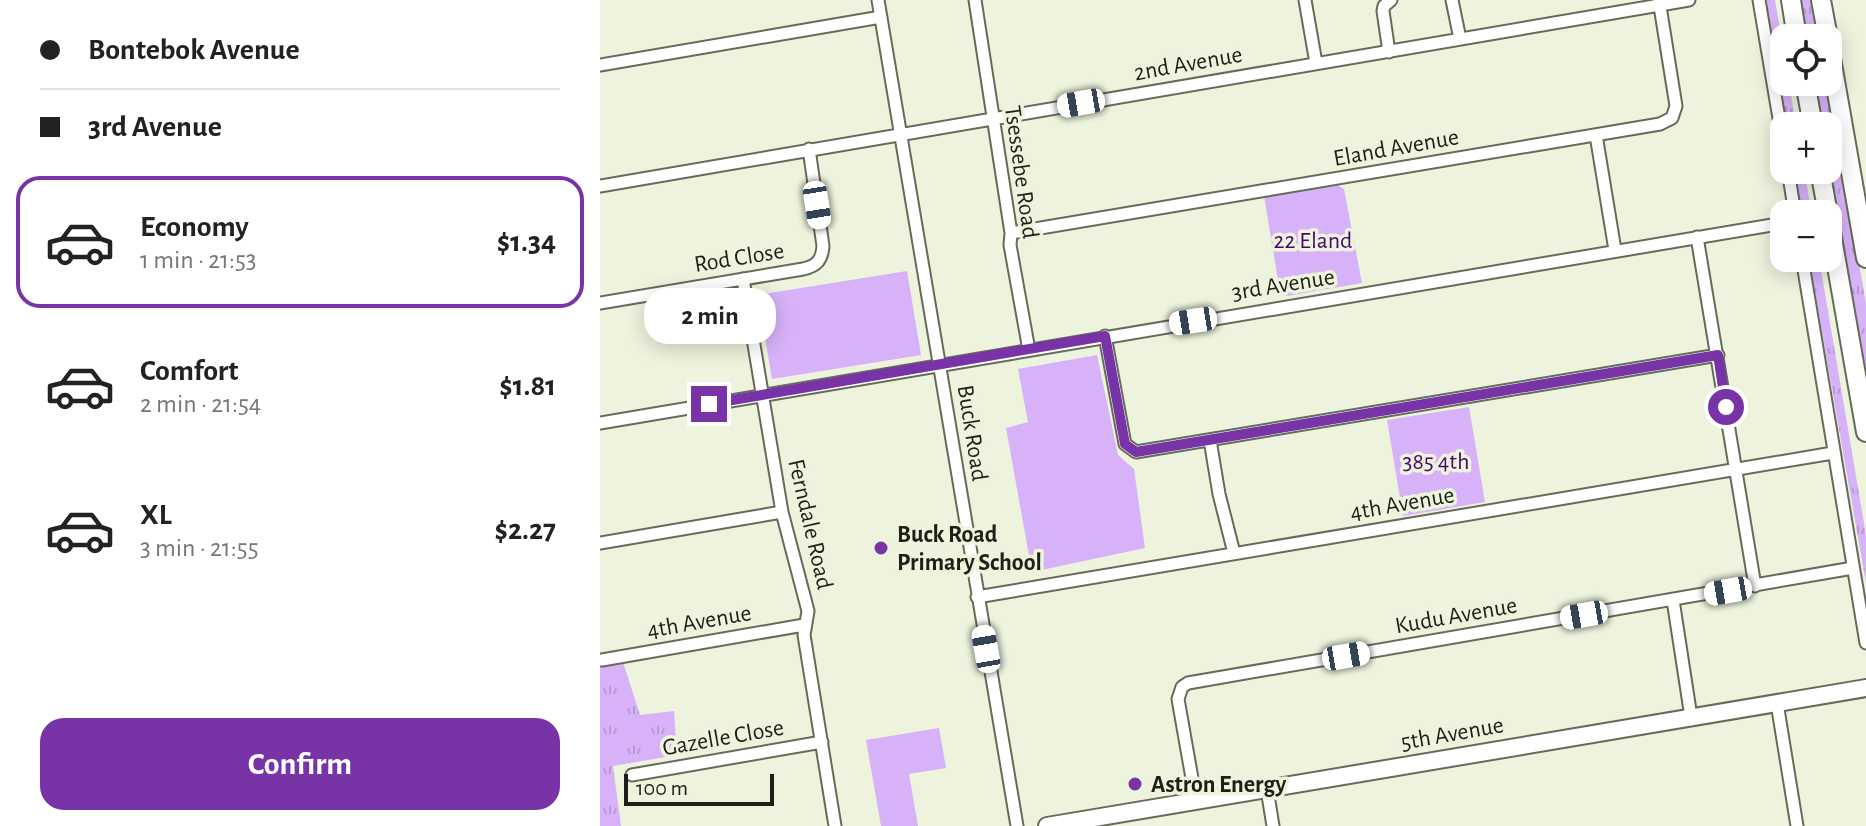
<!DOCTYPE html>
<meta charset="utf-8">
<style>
body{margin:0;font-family:"Alegreya Sans",sans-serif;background:#f6f6f6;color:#222;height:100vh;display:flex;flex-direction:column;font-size:30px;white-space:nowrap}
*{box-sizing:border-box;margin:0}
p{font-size:26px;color:#767676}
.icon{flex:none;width:44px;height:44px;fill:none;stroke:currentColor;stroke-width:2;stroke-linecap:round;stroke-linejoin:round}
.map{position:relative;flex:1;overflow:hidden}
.side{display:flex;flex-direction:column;background:#fff;width:600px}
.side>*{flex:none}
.guide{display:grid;align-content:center;height:176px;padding:0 40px;background:#fff}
.tools{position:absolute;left:1170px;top:24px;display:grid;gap:16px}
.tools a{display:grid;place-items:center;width:72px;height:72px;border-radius:16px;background:#fff;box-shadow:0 4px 20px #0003;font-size:40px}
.scale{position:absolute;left:24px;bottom:20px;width:150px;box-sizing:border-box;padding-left:8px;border:4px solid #1e2018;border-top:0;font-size:22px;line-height:28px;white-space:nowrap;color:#1e2018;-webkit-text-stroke:6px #edf3dd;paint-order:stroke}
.end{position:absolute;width:36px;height:36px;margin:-18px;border:10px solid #7833a7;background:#fff;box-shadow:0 0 0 4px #fff}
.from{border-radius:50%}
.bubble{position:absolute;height:56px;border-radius:24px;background:#fff;box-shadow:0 4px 20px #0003;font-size:26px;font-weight:600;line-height:56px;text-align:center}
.car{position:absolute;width:24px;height:48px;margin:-24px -12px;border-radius:10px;box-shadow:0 0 6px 2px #0007;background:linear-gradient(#fff 24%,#345 0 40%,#fff 0 76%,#345 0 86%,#fff 0)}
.guide b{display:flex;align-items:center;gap:28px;height:76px;font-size:30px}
.guide b+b{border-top:2px solid #e0e0e0}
.guide i{width:20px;height:20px;background:#222}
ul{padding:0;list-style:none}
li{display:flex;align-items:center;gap:24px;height:132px;margin:0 16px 12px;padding:0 24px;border:4px solid transparent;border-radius:24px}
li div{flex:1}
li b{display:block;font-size:30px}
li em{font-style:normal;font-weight:600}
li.selected{border-color:#7833a7}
li>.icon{width:72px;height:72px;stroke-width:1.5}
.cta{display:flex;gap:16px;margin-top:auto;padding:16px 40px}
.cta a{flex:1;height:92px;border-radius:24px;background:#7833a7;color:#fff;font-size:32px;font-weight:600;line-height:92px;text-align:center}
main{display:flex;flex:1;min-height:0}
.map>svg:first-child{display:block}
.grass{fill:url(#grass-tufts)}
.park{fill:#d7b2f8}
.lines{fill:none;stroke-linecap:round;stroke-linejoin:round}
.minor-casing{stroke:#666b59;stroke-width:15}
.secondary-casing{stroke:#666b59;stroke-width:20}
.primary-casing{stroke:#666b59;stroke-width:22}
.minor{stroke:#fff;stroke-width:11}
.secondary{stroke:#fff;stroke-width:16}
.primary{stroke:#fff;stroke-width:18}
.route{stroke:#7833a7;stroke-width:10}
.poi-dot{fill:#7833a7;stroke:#edf3dd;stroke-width:3}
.labels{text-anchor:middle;stroke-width:7;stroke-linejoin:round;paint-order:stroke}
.street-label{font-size:24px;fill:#1e2018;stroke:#edf3dd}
.park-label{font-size:24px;fill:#49066e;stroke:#edf3dd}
.poi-label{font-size:24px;font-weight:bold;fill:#1e2018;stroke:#edf3dd;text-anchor:start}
</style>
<main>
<section class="side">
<div class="guide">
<b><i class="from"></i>Bontebok Avenue</b>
<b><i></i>3rd Avenue</b>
</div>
<ul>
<li class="selected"><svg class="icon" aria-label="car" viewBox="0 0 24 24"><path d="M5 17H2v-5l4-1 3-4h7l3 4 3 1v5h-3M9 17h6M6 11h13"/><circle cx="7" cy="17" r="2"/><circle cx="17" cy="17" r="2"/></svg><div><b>Economy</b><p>1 min · 21:53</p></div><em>$1.34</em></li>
<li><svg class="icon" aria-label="car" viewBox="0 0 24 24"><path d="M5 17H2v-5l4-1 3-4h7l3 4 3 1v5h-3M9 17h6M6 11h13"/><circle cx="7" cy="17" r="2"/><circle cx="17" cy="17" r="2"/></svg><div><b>Comfort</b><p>2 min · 21:54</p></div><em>$1.81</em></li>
<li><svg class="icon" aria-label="car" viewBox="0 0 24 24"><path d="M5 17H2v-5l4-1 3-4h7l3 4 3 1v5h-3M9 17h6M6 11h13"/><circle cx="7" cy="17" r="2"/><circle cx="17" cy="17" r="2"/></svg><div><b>XL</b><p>3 min · 21:55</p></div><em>$2.27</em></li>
</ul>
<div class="cta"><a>Confirm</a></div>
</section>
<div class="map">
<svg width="1266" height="826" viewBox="0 0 1266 826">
<defs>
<pattern id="grass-tufts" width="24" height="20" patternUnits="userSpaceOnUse" patternTransform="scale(2)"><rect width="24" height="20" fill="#d7b2f8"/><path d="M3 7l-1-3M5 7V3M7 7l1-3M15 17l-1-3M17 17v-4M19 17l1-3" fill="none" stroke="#b899d4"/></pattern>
</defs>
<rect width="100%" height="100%" fill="#edf3dd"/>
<path class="grass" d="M1166 0H1175L1184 54V82H1189L1196 126H1187Z
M1198 0H1214L1220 38H1205Z
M1213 82H1228L1266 304V384L1228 168V126H1221Z
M1195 170H1204L1212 214H1202Z
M1209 258H1219L1266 535V583Z
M23 662 40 715 74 711 77 755 13 766 21 826H0V666Z"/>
<path class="park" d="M736 184 744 189 762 283 687 296 680 292 664 196Z
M307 271 321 355 172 379 158 295Z
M497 355 518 455 534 469 545 548 432 572 406 428 428 422 418 369Z
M869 407 885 502 803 516 787 420Z
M339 728 346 768 309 774 318 826H281L266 740Z"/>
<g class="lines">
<defs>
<path id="minor" d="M278 0 417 826
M375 0 411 233 410 245 429 350
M705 0 716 63
M852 0 860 39
M1159 0 1184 148
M789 52 783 11 784 6 791 0
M0 65 281 17
M996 135 1015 250
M1188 170 1195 214
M0 186 1089 0
M411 233 1060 124 1072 118 1076 106 1059 0
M1097 237 1155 586
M1202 258 1266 643
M143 279 182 512 208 611 204 635 235 826
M0 303 203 269C217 266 222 260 223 246L209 149
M505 336 525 444 536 452 1118 355
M0 423 1184 223
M610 440 619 494 634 553
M0 543 182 512
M377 597 1233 453
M1073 600 1091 717
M2 660 204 625
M1177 703 1197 826
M32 775 222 742
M667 789 673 826
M596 801 578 699 582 687 588 683 1253 568"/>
<path id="secondary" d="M447 826 1266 688"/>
<path id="primary" d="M1191 0 1197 38
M1221 0 1228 38
M1228 41 1266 258
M1205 82 1213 126
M1220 170 1228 214
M1228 215 1266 432"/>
</defs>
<use href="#minor" class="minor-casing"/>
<use href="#secondary" class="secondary-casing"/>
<use href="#primary" class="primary-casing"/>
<use href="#minor" class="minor"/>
<use href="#secondary" class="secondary"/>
<use href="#primary" class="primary"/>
</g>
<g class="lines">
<path class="route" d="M109 404 505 336 525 444 536 452 1118 355 1126 407"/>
</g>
<g class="poi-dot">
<circle cx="281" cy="548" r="8"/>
<circle cx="535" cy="784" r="8"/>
</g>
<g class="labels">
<g class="street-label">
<text transform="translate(588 63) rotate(-10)" y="8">2nd Avenue</text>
<text transform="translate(796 147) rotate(-10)" y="8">Eland Avenue</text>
<text transform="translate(422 172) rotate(82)" y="8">Tsessebe Road</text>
<text transform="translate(139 257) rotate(-9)" y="8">Rod Close</text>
<text transform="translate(683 284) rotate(-9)" y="8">3rd Avenue</text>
<text transform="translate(373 433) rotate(81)" y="8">Buck Road</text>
<text transform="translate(802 503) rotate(-10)" y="8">4th Avenue</text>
<text transform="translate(211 524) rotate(77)" y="8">Ferndale Road</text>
<text transform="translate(856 615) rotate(-10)" y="8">Kudu Avenue</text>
<text transform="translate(99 621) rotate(-10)" y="8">4th Avenue</text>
<text transform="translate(852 733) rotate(-10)" y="8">5th Avenue</text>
<text transform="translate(123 737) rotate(-10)" y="8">Gazelle Close</text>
</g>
<g class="park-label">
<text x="713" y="248">22 Eland</text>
<text x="836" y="469">385 4th</text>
</g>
<g class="poi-label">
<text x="297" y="542">Buck Road<tspan x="297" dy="28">Primary School</tspan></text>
<text x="551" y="792">Astron Energy</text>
</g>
</g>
</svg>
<div class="tools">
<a><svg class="icon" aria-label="locate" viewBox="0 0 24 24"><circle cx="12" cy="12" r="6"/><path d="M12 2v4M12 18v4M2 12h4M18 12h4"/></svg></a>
<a>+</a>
<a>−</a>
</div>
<div class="scale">100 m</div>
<i class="end from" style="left:1126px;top:407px"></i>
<i class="end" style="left:109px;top:404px"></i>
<div class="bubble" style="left:44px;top:288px;width:132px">2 min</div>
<i class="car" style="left:481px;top:103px;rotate:260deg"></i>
<i class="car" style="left:217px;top:205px;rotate:171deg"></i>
<i class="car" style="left:593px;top:321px;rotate:261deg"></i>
<i class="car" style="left:1128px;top:591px;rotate:260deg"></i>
<i class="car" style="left:984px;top:615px;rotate:260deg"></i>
<i class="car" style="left:386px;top:649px;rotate:350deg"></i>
<i class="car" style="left:746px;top:656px;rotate:80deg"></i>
</div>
</main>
